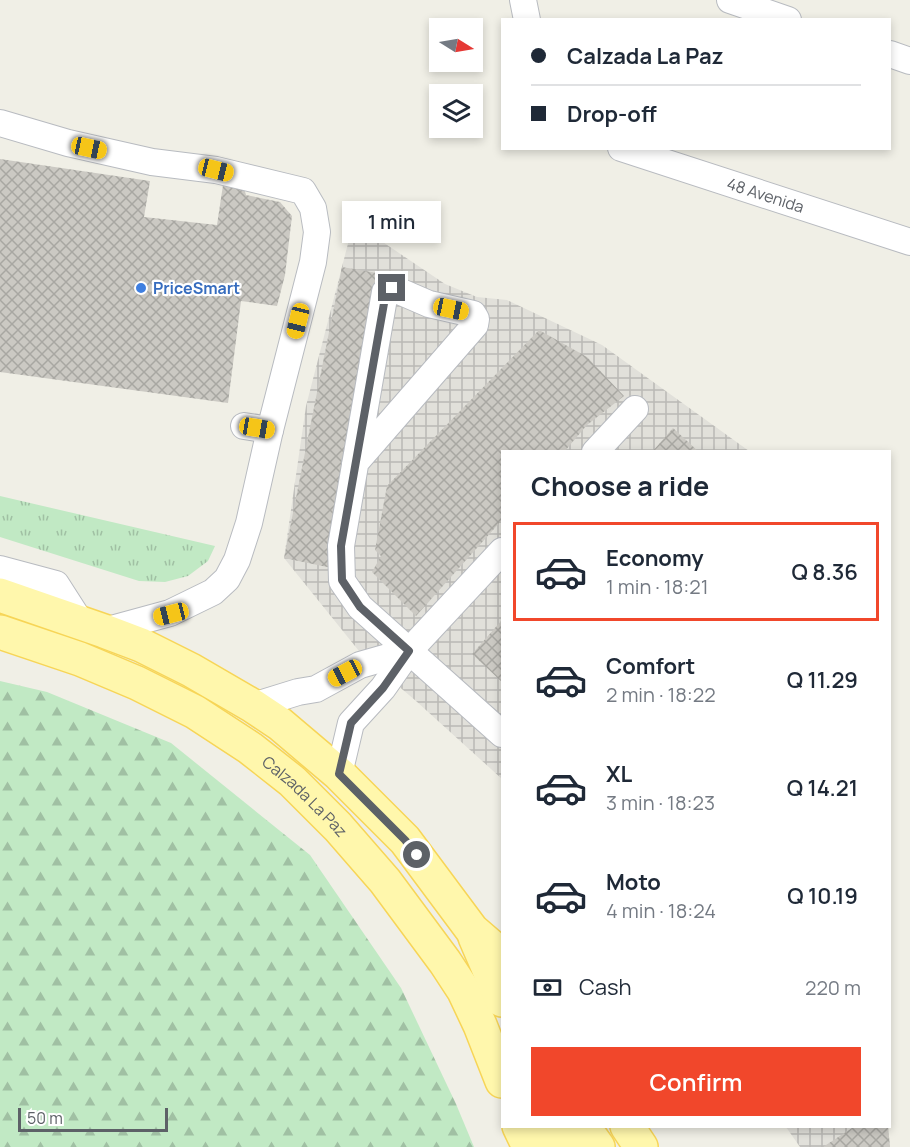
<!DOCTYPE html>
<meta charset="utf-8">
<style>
body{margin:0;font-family:Manrope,sans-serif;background:#f2f2f3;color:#1f2937;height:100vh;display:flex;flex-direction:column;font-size:22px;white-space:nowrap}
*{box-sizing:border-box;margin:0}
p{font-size:20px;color:#747a83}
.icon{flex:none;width:33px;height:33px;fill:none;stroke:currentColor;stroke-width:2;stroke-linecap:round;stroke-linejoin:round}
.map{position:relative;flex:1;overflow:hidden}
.panel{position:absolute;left:501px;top:450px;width:390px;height:678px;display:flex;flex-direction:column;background:#fff;border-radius:0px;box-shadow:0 3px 9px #0003}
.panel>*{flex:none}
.hud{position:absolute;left:501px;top:18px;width:390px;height:132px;border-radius:0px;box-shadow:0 3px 9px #0003;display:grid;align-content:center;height:132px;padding:0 30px;background:#fff}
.needle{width:39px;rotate:101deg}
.controls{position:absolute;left:429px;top:18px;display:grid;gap:12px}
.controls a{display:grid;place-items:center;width:54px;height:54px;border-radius:0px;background:#fff;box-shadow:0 3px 9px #0003;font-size:30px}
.scale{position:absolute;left:18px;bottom:15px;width:150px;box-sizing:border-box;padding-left:6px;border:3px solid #5d6167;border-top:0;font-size:16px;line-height:21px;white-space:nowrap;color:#5d6167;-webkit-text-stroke:4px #fff;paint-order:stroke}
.end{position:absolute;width:27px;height:27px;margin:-14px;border:8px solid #5d6167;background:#fff;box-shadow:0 0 0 3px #fff}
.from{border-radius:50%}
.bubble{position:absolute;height:42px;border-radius:0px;background:#fff;box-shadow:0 3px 9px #0003;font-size:20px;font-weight:600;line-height:42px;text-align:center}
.car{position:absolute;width:18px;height:36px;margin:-18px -9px;border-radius:8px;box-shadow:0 0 4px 2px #0007;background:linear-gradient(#f5c518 24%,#345 0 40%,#f5c518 0 76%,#345 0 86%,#f5c518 0)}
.hud b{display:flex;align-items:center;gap:21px;height:57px;font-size:22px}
.hud b+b{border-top:2px solid #e0e1e3}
.hud i{width:15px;height:15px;background:#1f2937}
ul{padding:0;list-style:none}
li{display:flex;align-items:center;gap:18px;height:99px;margin:0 12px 9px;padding:0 18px;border:3px solid transparent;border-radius:0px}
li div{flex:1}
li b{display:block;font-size:22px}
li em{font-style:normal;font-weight:600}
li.current{border-color:#f1472b}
li>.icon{width:54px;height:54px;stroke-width:1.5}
h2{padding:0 30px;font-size:27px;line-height:72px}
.pay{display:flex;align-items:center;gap:15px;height:66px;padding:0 30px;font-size:22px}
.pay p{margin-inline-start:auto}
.button{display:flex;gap:12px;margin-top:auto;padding:12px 30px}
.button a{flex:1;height:69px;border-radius:0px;background:#f1472b;color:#fff;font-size:24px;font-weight:600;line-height:69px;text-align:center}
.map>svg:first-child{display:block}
.industrial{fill:url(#industrial-grid)}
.grass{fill:url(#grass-tufts)}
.forest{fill:url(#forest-firs)}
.building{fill:url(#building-cross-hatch)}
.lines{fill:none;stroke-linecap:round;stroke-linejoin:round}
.minor-casing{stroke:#b8bbc0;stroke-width:28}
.major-casing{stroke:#f7d557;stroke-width:36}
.minor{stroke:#fff;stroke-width:26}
.major{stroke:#fff7ac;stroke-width:33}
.route{stroke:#5d6167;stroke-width:8}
.shop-dot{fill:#3f7fe0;stroke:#fff;stroke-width:2}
.labels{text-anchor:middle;stroke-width:4.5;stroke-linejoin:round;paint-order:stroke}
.street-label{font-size:16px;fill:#5d6167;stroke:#fff}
.shop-label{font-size:16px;font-weight:bold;fill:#366cbe;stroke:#fff;text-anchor:start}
</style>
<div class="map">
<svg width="910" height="1147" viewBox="0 0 910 1147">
<defs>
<pattern id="industrial-grid" width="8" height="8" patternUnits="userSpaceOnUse" patternTransform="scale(1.5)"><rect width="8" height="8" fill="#e1e0da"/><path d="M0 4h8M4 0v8" fill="none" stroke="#bab9b5"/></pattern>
<pattern id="grass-tufts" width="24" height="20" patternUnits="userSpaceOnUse" patternTransform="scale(1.5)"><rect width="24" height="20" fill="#c1e9c4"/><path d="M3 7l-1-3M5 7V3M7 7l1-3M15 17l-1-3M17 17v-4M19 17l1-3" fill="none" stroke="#a0c0a3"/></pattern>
<pattern id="forest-firs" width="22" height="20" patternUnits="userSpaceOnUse" patternTransform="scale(1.5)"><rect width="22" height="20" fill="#c1e9c4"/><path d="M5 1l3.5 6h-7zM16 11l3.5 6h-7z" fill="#a0c0a3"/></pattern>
<pattern id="building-cross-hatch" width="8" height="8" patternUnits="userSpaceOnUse" patternTransform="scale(1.5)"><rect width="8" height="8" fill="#cbc9c3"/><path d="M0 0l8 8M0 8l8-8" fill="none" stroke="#a8a7a2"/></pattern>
</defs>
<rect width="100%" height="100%" fill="#f0efe6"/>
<path class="industrial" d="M359 226 445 284 477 297 507 300 602 345 749 451 502 452V779L416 701 363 656 284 558 306 406 351 232Z
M786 1127H888L890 1147H800Z"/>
<path class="grass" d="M0 496 215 546 208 561 188 576 165 582 139 581 0 537Z"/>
<path class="forest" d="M0 681 47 692 171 743 310 855 401 988 456 1104 474 1147H0Z"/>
<path class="building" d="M0 159 150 181 144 217 217 225 223 185 244 188 246 195 280 202 292 216 285 275 277 306 241 301 228 403 0 372Z
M342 267 389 275 360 385 332 568 284 558Z
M539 330 587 357 624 396 587 425 564 452H502V520L416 616 372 572 381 556 375 550 387 486Z
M673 428 699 452H652Z
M502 620V682L472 654Z
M855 1126H888L890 1147H823Z"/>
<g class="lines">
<defs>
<g id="minor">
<path d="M523 0 527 20"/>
<path d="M730 0 788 20"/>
<path d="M890 54 910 61"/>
<path d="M0 123 68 143 152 162 216 170 303 191 313 208 317 232 313 262 270 430 249 523 237 560 227 579 213 592 170 613 104 631"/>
<path id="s1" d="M621 148 910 242"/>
<path d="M244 426 270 430"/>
<path d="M595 452 635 409"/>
<path d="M355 463 475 325 476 319 473 314 429 304 392 288 385 292 341 546 342 581 360 607 502 734"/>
<path d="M0 569 56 584 81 623"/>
<path d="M253 706 298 692 316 689 360 665 409 651"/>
<path d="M339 774 351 723 383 688 409 651 502 551"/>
</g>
<g id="major">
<path d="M0 595 104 631 141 645 191 670 253 706 280 724 339 774 405 840 472 930 502 956"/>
<path id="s2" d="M0 632 80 659 137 683 195 712 250 748 292 781 338 827 385 881 445 962 464 991 480 1025 502 1081"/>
<path d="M475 937 502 1000"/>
<path d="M519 1126 529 1147"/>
<path d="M552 1126 564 1147"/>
<path d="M583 1126 598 1147"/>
<path d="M627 1126 641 1147"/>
</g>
</defs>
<use href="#minor" class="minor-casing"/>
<use href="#major" class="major-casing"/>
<use href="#minor" class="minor"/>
<use href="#major" class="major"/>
</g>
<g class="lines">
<path class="route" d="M392 288 386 292 341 546 342 580 360 607 409 651 383 688 351 723 339 774 405 840 417 855"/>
</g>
<circle class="shop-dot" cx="141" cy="288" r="6"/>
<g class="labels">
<g class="street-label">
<text dy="6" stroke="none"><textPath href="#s1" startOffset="152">48 Avenida</textPath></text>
<text dy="6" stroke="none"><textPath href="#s2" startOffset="350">Calzada La Paz</textPath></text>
</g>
<g class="shop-label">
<text x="153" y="294">PriceSmart</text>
</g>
</g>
</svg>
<div class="controls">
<a><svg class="needle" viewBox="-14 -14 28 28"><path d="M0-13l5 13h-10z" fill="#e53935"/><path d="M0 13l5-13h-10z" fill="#747a83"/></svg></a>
<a><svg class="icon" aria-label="layers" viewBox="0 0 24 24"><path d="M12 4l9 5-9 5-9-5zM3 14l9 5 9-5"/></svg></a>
</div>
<div class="scale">50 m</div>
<i class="end from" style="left:417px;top:855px"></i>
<i class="end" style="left:392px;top:288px"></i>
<div class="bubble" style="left:342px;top:201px;width:99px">1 min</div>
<i class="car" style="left:89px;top:148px;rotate:102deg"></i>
<i class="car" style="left:216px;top:170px;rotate:104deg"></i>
<i class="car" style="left:451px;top:309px;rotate:102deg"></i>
<i class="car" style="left:298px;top:321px;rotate:194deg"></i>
<i class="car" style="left:257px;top:428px;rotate:100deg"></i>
<i class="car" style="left:171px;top:614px;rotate:256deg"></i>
<i class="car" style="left:345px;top:673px;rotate:242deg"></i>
<div class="hud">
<b><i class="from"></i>Calzada La Paz</b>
<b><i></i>Drop-off</b>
</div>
<section class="panel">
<h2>Choose a ride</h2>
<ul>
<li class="current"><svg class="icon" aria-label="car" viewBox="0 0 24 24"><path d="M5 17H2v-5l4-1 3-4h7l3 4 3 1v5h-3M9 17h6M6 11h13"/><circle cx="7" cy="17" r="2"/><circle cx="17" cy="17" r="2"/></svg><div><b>Economy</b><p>1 min · 18:21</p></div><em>Q 8.36</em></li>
<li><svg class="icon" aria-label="car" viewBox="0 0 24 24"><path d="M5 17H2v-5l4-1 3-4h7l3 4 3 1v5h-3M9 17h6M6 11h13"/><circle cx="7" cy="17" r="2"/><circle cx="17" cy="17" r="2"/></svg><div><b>Comfort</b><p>2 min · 18:22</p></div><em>Q 11.29</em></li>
<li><svg class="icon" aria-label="car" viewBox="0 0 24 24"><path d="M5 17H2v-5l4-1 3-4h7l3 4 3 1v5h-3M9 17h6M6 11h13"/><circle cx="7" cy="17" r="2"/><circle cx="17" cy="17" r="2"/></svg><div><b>XL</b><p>3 min · 18:23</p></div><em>Q 14.21</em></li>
<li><svg class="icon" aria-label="car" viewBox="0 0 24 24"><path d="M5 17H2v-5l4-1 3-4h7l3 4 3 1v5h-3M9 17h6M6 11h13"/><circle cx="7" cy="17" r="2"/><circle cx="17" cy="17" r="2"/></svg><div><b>Moto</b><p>4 min · 18:24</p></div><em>Q 10.19</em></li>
</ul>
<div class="pay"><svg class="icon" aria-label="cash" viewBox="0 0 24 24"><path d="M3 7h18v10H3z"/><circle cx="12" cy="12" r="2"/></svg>Cash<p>220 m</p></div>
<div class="button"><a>Confirm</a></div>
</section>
</div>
